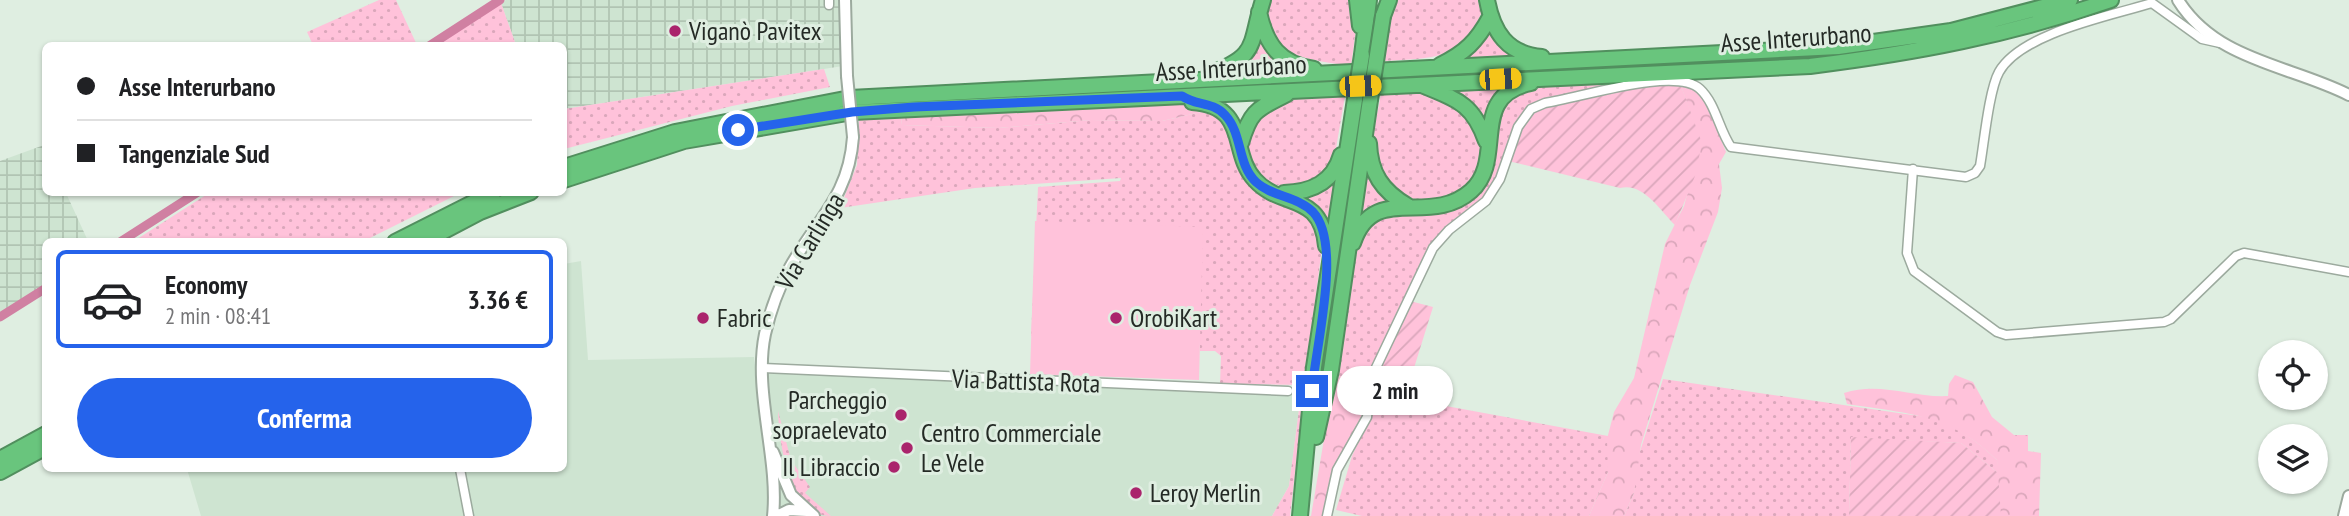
<!DOCTYPE html>
<html lang="it">
<meta charset="utf-8">
<style>
body{margin:0;font-family:"PT Sans Narrow",sans-serif;background:#f2f2f2;color:#202124;height:100vh;display:flex;flex-direction:column;font-size:26px;white-space:nowrap}
*{box-sizing:border-box;margin:0}
p{font-size:23px;color:#757577}
.icon{flex:none;width:38px;height:38px;fill:none;stroke:currentColor;stroke-width:2;stroke-linecap:round;stroke-linejoin:round}
.map{position:relative;flex:1;overflow:hidden}
.sheet{position:absolute;left:42px;top:238px;width:525px;height:234px;display:flex;flex-direction:column;background:#fff;border-radius:10px;box-shadow:0 2px 5px #0004}
.sheet>*{flex:none}
.top-card{position:absolute;left:42px;top:42px;width:525px;height:154px;border-radius:10px;box-shadow:0 2px 5px #0004;display:grid;align-content:center;height:154px;padding:0 35px;background:#fff}
.tools{position:absolute;left:2258px;top:340px;display:grid;gap:14px}
.tools a{display:grid;place-items:center;width:70px;height:70px;border-radius:50%;background:#fff;box-shadow:0 2px 5px #0004;font-size:35px}
.end{position:absolute;width:32px;height:32px;margin:-16px;border:9px solid #2563eb;background:#fff;box-shadow:0 0 0 4px #fff}
.from{border-radius:50%}
.bubble{position:absolute;height:49px;border-radius:24px;background:#fff;box-shadow:0 2px 5px #0004;font-size:23px;font-weight:800;line-height:49px;text-align:center}
.car{position:absolute;width:21px;height:42px;margin:-21px -10px;border-radius:9px;box-shadow:0 0 5px 2px #0007;background:linear-gradient(#f5c518 24%,#345 0 40%,#f5c518 0 76%,#345 0 86%,#f5c518 0)}
.top-card b{display:flex;align-items:center;gap:24px;height:66px;font-size:26px}
.top-card b+b{border-top:2px solid #e0e0e0}
.top-card i{width:18px;height:18px;background:#202124}
ul{padding:12px 0 0;list-style:none}
li{display:flex;align-items:center;gap:21px;height:98px;margin:0 14px 10px;padding:0 21px;border:4px solid #e0e0e0;border-radius:10px}
li div{flex:1}
li b{display:block;font-size:26px}
li em{font-style:normal;font-weight:800}
li.selected{border-color:#2563eb}
li>.icon{width:63px;height:63px;stroke-width:1.5}
.action{display:flex;gap:14px;margin-top:auto;padding:14px 35px}
.action a{flex:1;height:80px;border-radius:42px;background:#2563eb;color:#fff;font-size:28px;font-weight:800;line-height:80px;text-align:center}
.map>svg:first-child{display:block}
.built{fill:#cee4d1}
.industrial{fill:url(#industrial-grid)}
.grass{fill:url(#grass-dots)}
.forest{fill:url(#forest-crowns)}
.park{fill:#ffc2da}
.garden{fill:url(#garden-furrows)}
.lines{fill:none;stroke-linecap:round;stroke-linejoin:round}
.canal{stroke:#d080a2;stroke-width:9}
.street-casing{stroke:#9caa9e;stroke-width:11}
.secondary-casing{stroke:#9caa9e;stroke-width:14}
.highway-casing{stroke:#518f5e;stroke-width:18}
.street{stroke:#fff;stroke-width:8}
.secondary{stroke:#fff;stroke-width:10}
.highway{stroke:#69c57d;stroke-width:14}
.secondary-bridge-casing{stroke:#9caa9e;stroke-width:14;stroke-linecap:butt}
.highway-bridge-casing{stroke:#518f5e;stroke-width:18;stroke-linecap:butt}
.secondary-bridge{stroke:#fff;stroke-width:10}
.highway-bridge{stroke:#69c57d;stroke-width:14}
.route{stroke:#2563eb;stroke-width:9}
.poi-dot{fill:#aa246c;stroke:#dfeee1;stroke-width:2.5}
.labels{text-anchor:middle;stroke-width:6;stroke-linejoin:round;paint-order:stroke}
.poi-label{font-size:26px;fill:#242a25;stroke:#dfeee1;text-anchor:start}
.street-label{font-size:26px;fill:#242a25;stroke:#dfeee1}
</style>
<div class="map">
<svg width="2349" height="516" viewBox="0 0 2349 516">
<defs>
<pattern id="industrial-grid" width="8" height="8" patternUnits="userSpaceOnUse" patternTransform="scale(1.75)"><rect width="8" height="8" fill="#cee4d1"/><path d="M0 4h8M4 0v8" fill="none" stroke="#b1c4b3"/></pattern>
<pattern id="grass-dots" width="8" height="8" patternUnits="userSpaceOnUse" patternTransform="scale(1.75)"><rect width="8" height="8" fill="#ffc2da"/><path d="M2 2h.1M6 6h.1" fill="none" stroke="#daa7bb" stroke-width="1.8" stroke-linecap="round"/></pattern>
<pattern id="forest-crowns" width="20" height="18" patternUnits="userSpaceOnUse" patternTransform="scale(1.75)"><rect width="20" height="18" fill="#ffc2da"/><path d="M2 6a3 3 0 1 1 6 0M12 15a3 3 0 1 1 6 0" fill="none" stroke="#daa7bb"/></pattern>
<pattern id="garden-furrows" width="10" height="10" patternUnits="userSpaceOnUse" patternTransform="scale(1.75)"><rect width="10" height="10" fill="#ffc2da"/><path d="M-1 1l2-2M0 10L10 0M9 11l2-2" fill="none" stroke="#daa7bb"/></pattern>
</defs>
<rect width="100%" height="100%" fill="#dfeee1"/>
<path class="built" d="M581 261 588 360 754 357 756 373 1301 394 1289 486 1272 516H201L187 469H564V264Z"/>
<path class="industrial" d="M506 0H844L843 66 564 109V46L516 45 501 3Z
M44 145 46 192 66 193 88 241 46 242 45 287 0 315V161Z"/>
<path class="grass" d="M379 0H396L417 45H313L307 32Z
M1270 0H1351L1357 21 1351 66C1312 60 1253 57 1270 0Z
M1394 0H1479L1483 9C1463 61 1433 58 1384 61Z
M501 3 516 45H435Z
M1489 25 1526 57 1455 61Z
M1259 30 1298 70 1227 74Z
M824 69 830 87 732 106 564 149V109Z
M1629 83 1544 101 1484 200 1447 228 1368 379 1357 387 1332 392C1338 353 1346 249 1371 224 1379 216 1391 214 1401 214 1434 214 1456 218 1480 190 1484 168 1485 137 1495 117 1517 76 1589 85 1629 83Z
M1517 84 1486 124 1443 87Z
M1426 93 1462 107C1468 118 1480 133 1481 146 1486 204 1397 222 1377 168 1368 144 1377 118 1381 94Z
M1345 96 1334 160C1317 201 1256 195 1247 151 1245 142 1252 128 1254 119L1292 98Z
M1210 110 1229 127 1241 170 1249 184 1295 205 1314 220 1322 246 1305 385 1220 384 1221 356 1215 351H1200V340L1031 336 1038 187 1120 181 1121 178 975 188 840 208 857 165 859 120 901 117 902 125 998 128 1091 120 1162 121Z
M1366 166 1396 203 1358 225Z
M1336 177 1330 229 1293 197Z
M209 193V192L460 193 364 241H134Z
M1663 379 1933 418C1958 427 1978 442 1997 460L1998 473 1961 443 1851 438 1849 516H1624L1634 493 1636 464Z
M1301 394 1304 395 1290 516H1272L1289 486Z
M1381 394 1608 436V472L1589 516H1362L1336 510 1352 456Z
M778 411 791 460 810 487 805 493 831 516C789 516 779 443 778 411Z"/>
<path class="forest" d="M1680 83 1702 94 1726 152 1719 164 1722 188 1718 212 1690 285 1641 445 1634 493 1624 516H1589L1608 472 1607 439 1614 412 1634 378 1665 244 1684 206 1701 143Z
M1184 104 1210 110 1162 121 1091 120 998 128 902 125 901 117Z
M1955 375 1973 382 1992 417 2014 435H2028V451L2041 453 2039 516H1990C1991 497 1998 478 1997 460 1949 413 1909 414 1847 404L1844 393C1880 381 1913 398 1948 396L1949 384Z
M1357 387 1367 399 1358 426 1332 469 1323 516H1311L1332 392Z"/>
<path class="park" d="M1035 221 1203 227 1199 380 1030 374Z"/>
<path class="garden" d="M1680 83 1702 143 1695 176 1675 225C1660 210 1643 182 1620 188L1508 161 1519 128 1532 110 1652 84Z
M1410 301 1433 307 1404 400 1372 392 1374 377Z
M1851 437 1961 443 1998 473 2001 516H1849Z"/>
<g class="lines">
<path class="canal" d="M429 46 500 0
M120 242 198 192
M0 317 46 288"/>
<defs>
<path id="street" d="M829 5V0
M1913 169 1907 253 1914 271 1997 332 2006 335 2164 322 2171 319 2236 256 2244 253 2349 272
M763 368 1288 391
M460 469 469 516
M1327 516 1337 470 1367 417 1372 376 1433 248 1449 230 1486 201 1500 179 1518 127 1531 109 1545 103C1580 98 1675 66 1700 89 1716 104 1719 130 1731 147L1966 177 1975 173 1980 166C1984 143 1989 90 1999 72 2021 33 2110 16 2152 3L2202 39 2220 43"/>
<path id="secondary" d="M845 0 847 76
M2178 0C2216 61 2290 65 2349 95
M773 452 791 495 814 516
M773 516C779 458 753 391 765 334 770 312 778 289 789 269 816 220 849 197 853 137
M777 516 789 510 807 511
M2344 516 2349 496"/>
<path id="highway" d="M1357 0 1360 26
M1487 0C1493 32 1507 54 1542 57
M1259 12C1266 45 1280 64 1314 69
M1383 16 1389 0
M1362 55 1369 0
M1440 65C1465 53 1477 41 1490 17
M1209 74C1259 56 1249 45 1263 0
M1424 86C1458 100 1473 104 1486 141
M1192 102C1250 106 1229 152 1255 180 1281 209 1321 191 1326 246
M1241 143C1251 109 1258 109 1287 94
M1369 143C1370 173 1382 191 1408 206
M564 167 675 132 850 98 1838 47 1951 31 2070 0
M564 180 684 141 853 112 1810 66C1915 53 2011 35 2111 0
M1284 193C1311 192 1333 183 1341 155
M395 242 494 192
M423 242 480 212 531 192
M1353 243C1374 181 1429 228 1471 191 1507 159 1467 96 1531 83
M1316 437 1331 370 1370 100
M0 459 46 434
M0 472 46 447
M1300 516 1314 367 1355 99"/>
</defs>
<use href="#street" class="street-casing"/>
<use href="#secondary" class="secondary-casing"/>
<use href="#highway" class="highway-casing"/>
<use href="#street" class="street"/>
<use href="#secondary" class="secondary"/>
<use href="#highway" class="highway"/>
<defs>
<path id="secondary-bridge" d="M847 76 853 137"/>
<path id="highway-bridge" d="M1355 99 1362 55
M1370 100 1383 16"/>
</defs>
<use href="#secondary-bridge" class="secondary-bridge-casing"/>
<use href="#highway-bridge" class="highway-bridge-casing"/>
<use href="#secondary-bridge" class="secondary-bridge"/>
<use href="#highway-bridge" class="highway-bridge"/>
</g>
<g class="lines">
<path class="route" d="M738 130 852 112 914 107 1182 96C1196 106 1212 101 1225 115 1243 134 1237 164 1256 182 1272 197 1297 196 1313 212 1343 244 1315 348 1312 391"/>
</g>
<g class="poi-dot">
<circle cx="675" cy="31" r="7"/>
<circle cx="703" cy="318" r="7"/>
<circle cx="1116" cy="318" r="7"/>
<circle cx="901" cy="415" r="7"/>
<circle cx="907" cy="448" r="7"/>
<circle cx="894" cy="467" r="7"/>
<circle cx="1136" cy="493" r="7"/>
</g>
<g class="labels">
<g class="poi-label">
<text x="689" y="40">Viganò Pavitex</text>
<text x="717" y="327">Fabric</text>
<text x="1130" y="327">OrobiKart</text>
<text x="887" y="409" text-anchor="end">Parcheggio<tspan x="887" dy="30">sopraelevato</tspan></text>
<text x="921" y="442">Centro Commerciale<tspan x="921" dy="30">Le Vele</tspan></text>
<text x="880" y="476" text-anchor="end">Il Libraccio</text>
<text x="1150" y="502">Leroy Merlin</text>
</g>
<g class="street-label">
<text transform="translate(1796 38) rotate(-4)" y="9">Asse Interurbano</text>
<text transform="translate(1231 68) rotate(-3)" y="9">Asse Interurbano</text>
<text transform="translate(810 241) rotate(-59)" y="9">Via Carlinga</text>
<text transform="translate(1026 381) rotate(2)" y="9">Via Battista Rota</text>
</g>
</g>
</svg>
<div class="tools">
<a><svg class="icon" aria-label="locate" viewBox="0 0 24 24"><circle cx="12" cy="12" r="6"/><path d="M12 2v4M12 18v4M2 12h4M18 12h4"/></svg></a>
<a><svg class="icon" aria-label="layers" viewBox="0 0 24 24"><path d="M12 4l9 5-9 5-9-5zM3 14l9 5 9-5"/></svg></a>
</div>
<i class="end from" style="left:738px;top:130px"></i>
<i class="end" style="left:1312px;top:391px"></i>
<div class="bubble" style="left:1337px;top:366px;width:116px">2 min</div>
<i class="car" style="left:1500px;top:79px;rotate:87deg"></i>
<i class="car" style="left:1360px;top:86px;rotate:88deg"></i>
<div class="top-card">
<b><i class="from"></i>Asse Interurbano</b>
<b><i></i>Tangenziale Sud</b>
</div>
<section class="sheet">
<ul>
<li class="selected"><svg class="icon" aria-label="car" viewBox="0 0 24 24"><path d="M5 17H2v-5l4-1 3-4h7l3 4 3 1v5h-3M9 17h6M6 11h13"/><circle cx="7" cy="17" r="2"/><circle cx="17" cy="17" r="2"/></svg><div><b>Economy</b><p>2 min · 08:41</p></div><em>3.36 €</em></li>
</ul>
<div class="action"><a>Conferma</a></div>
</section>
</div>
